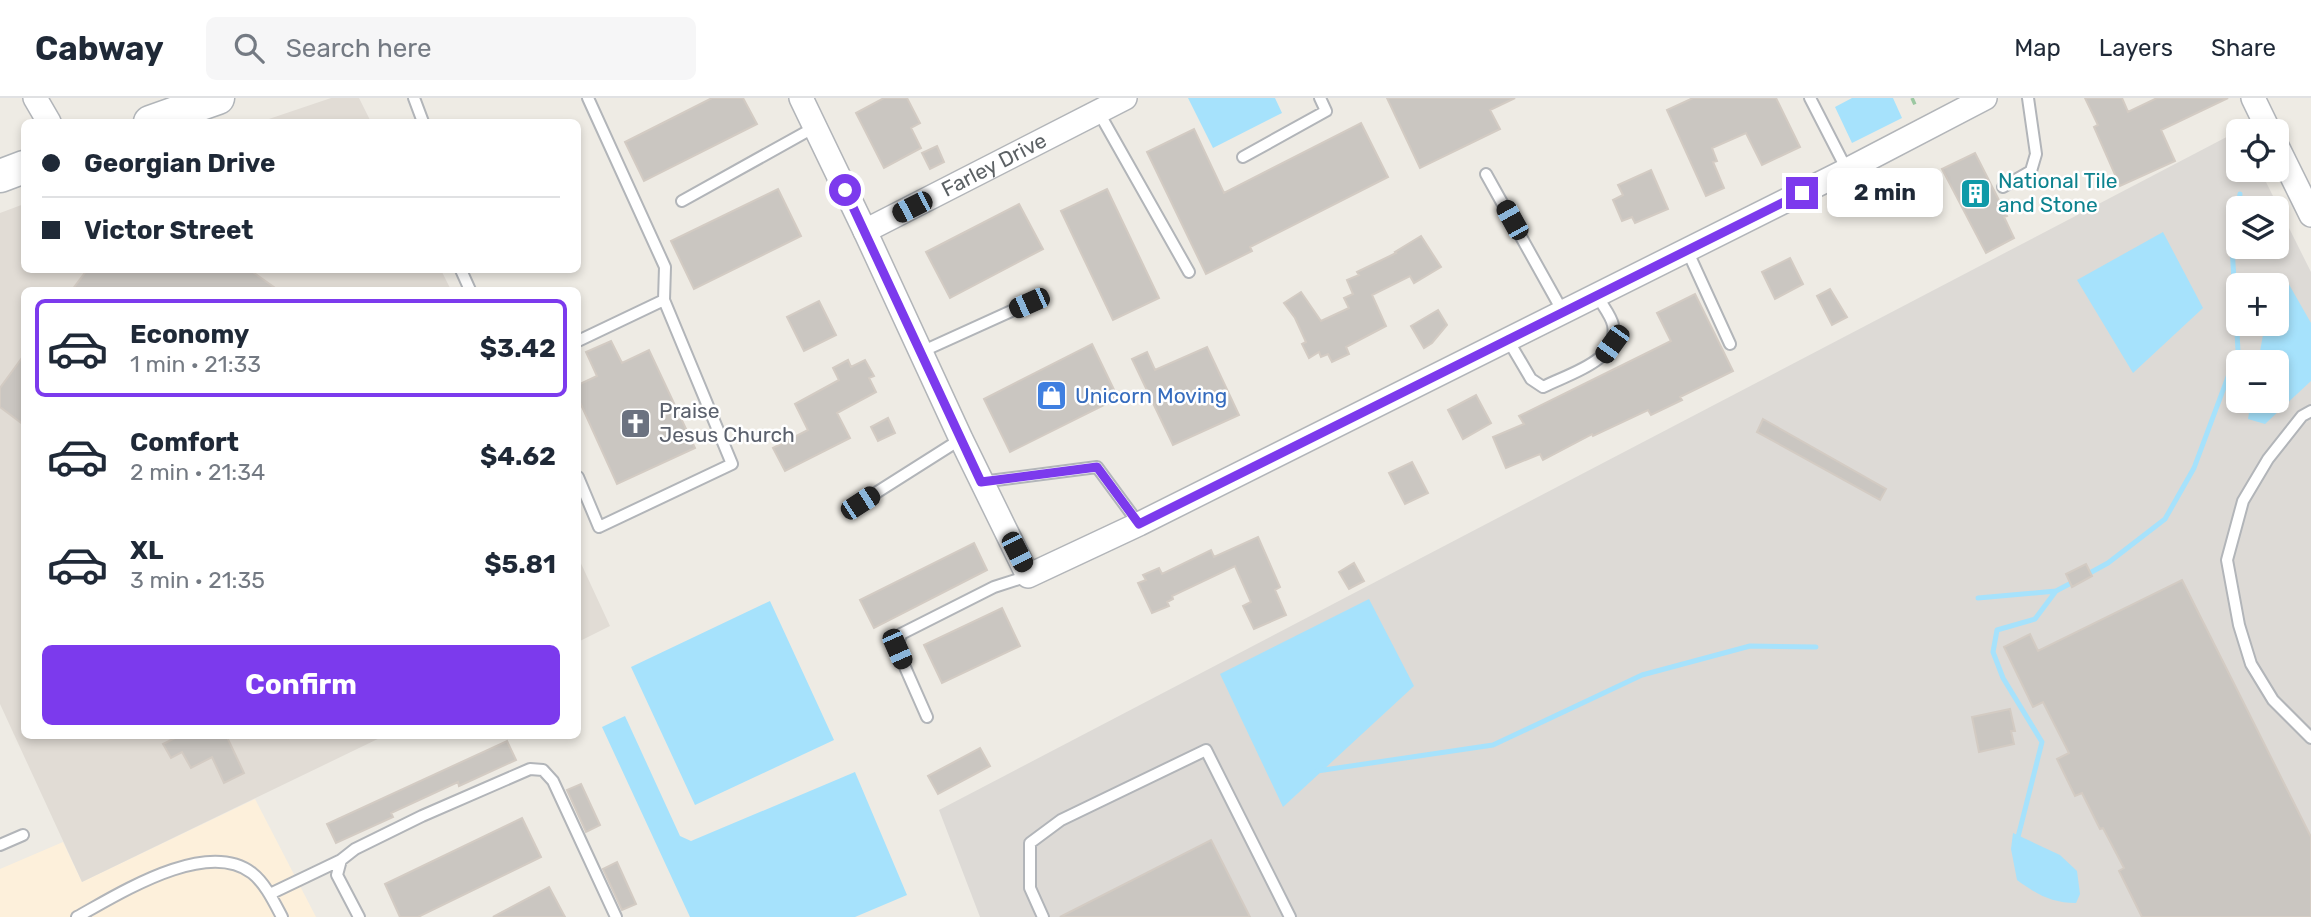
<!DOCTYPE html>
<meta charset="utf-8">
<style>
body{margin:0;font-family:Rubik,sans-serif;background:#f6f6f7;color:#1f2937;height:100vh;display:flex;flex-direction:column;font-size:26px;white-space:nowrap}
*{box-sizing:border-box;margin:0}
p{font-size:23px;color:#747a83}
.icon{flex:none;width:38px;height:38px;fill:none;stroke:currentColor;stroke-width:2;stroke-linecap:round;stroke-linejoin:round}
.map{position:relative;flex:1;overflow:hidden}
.sheet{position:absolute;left:21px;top:189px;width:560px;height:452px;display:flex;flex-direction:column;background:#fff;border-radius:10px;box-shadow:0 4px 10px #0003}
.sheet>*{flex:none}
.banner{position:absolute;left:21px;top:21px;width:560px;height:154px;border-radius:10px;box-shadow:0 4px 10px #0003;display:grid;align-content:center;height:154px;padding:0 21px;background:#fff}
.fabs{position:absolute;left:2226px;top:21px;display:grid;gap:14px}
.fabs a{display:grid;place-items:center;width:63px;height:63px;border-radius:10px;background:#fff;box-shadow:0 4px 10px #0003;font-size:35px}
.end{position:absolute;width:32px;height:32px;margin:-16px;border:9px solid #7c3aed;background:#fff;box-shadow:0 0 0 4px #fff}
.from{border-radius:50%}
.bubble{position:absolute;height:49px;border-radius:10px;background:#fff;box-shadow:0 4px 10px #0003;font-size:23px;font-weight:700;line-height:49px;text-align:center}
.car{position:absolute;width:21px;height:42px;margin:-21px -10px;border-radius:9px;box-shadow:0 0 5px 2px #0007;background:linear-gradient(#222 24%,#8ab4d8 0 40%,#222 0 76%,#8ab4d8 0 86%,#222 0)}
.banner b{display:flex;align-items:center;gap:24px;height:66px;font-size:26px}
.banner b+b{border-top:2px solid #e0e1e3}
.banner i{width:18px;height:18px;background:#1f2937}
ul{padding:12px 0 0;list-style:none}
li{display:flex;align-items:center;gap:21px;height:98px;margin:0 14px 10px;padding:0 7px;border:4px solid transparent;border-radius:10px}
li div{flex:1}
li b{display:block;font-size:26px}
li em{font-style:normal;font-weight:700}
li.current{border-color:#7c3aed}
li>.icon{width:63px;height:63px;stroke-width:1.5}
.action{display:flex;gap:14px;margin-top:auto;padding:14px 21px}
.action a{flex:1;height:80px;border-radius:10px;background:#7c3aed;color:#fff;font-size:28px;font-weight:700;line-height:80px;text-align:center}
header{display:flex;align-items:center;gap:42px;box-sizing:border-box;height:98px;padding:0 35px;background:#fff;border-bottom:2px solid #e0e1e3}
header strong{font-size:33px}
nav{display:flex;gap:38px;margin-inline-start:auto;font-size:24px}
.search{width:490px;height:63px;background:#f6f6f7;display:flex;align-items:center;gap:18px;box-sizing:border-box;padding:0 24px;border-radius:10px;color:#747a83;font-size:26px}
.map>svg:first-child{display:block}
.commercial{fill:#fdf0db}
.industrial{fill:#dddad6;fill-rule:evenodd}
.education{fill:#e1dcd5}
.water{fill:#a6e2fc}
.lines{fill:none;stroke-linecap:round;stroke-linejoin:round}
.stream{stroke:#a6e2fc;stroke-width:5}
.building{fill:#cac6c1;stroke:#d3cbc3;stroke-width:2}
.service-casing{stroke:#b2b5b9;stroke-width:14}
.minor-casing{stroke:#b2b5b9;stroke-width:26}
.secondary-casing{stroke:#b1b5b9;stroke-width:35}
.path{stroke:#9cc8a2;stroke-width:3.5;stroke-dasharray:7 3.5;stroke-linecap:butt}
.service{stroke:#fff;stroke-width:10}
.minor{stroke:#fff;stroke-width:23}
.secondary{stroke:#fff;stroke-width:32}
.route{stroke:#7c3aed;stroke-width:9}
.labels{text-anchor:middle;stroke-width:5;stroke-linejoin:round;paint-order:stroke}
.street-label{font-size:21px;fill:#5c6164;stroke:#fff}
.culture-label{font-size:21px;fill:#0d838f;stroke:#fff;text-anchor:start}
.shop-label{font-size:21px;fill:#366cbe;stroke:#fff;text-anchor:start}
.worship-label{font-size:21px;fill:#5b616d;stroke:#fff;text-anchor:start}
</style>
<header>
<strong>Cabway</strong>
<div class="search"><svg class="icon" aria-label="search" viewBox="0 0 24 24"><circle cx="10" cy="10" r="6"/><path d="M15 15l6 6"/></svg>Search here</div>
<nav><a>Map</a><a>Layers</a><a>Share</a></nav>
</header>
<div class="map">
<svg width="2311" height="819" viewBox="0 0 2311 819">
<rect width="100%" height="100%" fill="#eeebe4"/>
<path class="commercial" d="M255 701 316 819H0V771L63 744 82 784Z"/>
<path class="industrial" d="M2240 32 2238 33V72H2260L2311 174V819H980L939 712ZM2238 110H2277V149H2238ZM2238 187H2277V226H2238ZM2238 264H2277V303H2238Z"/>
<path class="education" d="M331 0H359L371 24H260Z
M24 106V172H441L451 192H24V637H386L82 784 0 606V115Z
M578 459 610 528 578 544Z"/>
<path class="water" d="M1188 0H1275L1282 15 1213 50Z
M1852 0H1893L1902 20 1852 45 1835 9Z
M2163 134 2203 210 2133 275 2077 182Z
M2287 183 2311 225V283L2265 326 2248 321 2251 303H2277V264H2258L2265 226H2277V188Z
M1369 501 1414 588 1283 709 1220 576Z
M770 503 834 642 695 707 631 569Z
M625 618 680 738 691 743 855 674 907 797 855 819H690L602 629Z
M2013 735 2060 757 2077 773 2080 796 2076 805C2052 805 2036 796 2017 782L2011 751Z"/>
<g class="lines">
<path class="stream" d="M2086 477 2108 465 2165 421 2194 370 2238 252 2232 148 2240 96
M1978 500 2056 493 2075 483
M1317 673 1493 647 1642 577 1750 548 1816 549
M2017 743 2042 644 2003 580 1993 554 1997 532 2035 521 2056 493"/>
</g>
<path class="building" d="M712 0H743L757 26 644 83 625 44Z
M884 0H907L920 25 911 30 921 50 884 70 856 15Z
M1387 0H1515L1490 12 1500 31 1420 70Z
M1693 0H1776L1800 49 1762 67 1746 35 1712 50 1717 63 1713 64 1724 90 1706 98 1667 12Z
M2085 0H2122L2128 14 2157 0H2228L2161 32 2175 63 2120 88 2094 29 2098 27Z
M1361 25 1388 79 1250 149 1252 153 1206 176 1147 54 1194 31 1224 95Z
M937 48 944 64 930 71 922 55Z
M1975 55 2007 118 2004 119 2014 140 1986 155 1942 71Z
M1651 72 1668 111 1635 125 1632 119 1622 123 1613 102 1623 97 1618 87Z
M778 91 801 138 694 191 671 143Z
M1107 91 1159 200 1113 222 1061 113Z
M1019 106 1043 151 950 200 926 154Z
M1421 138 1441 169 1414 185 1410 178 1372 197 1386 228 1346 249 1349 256 1332 264 1328 256 1321 259 1319 254 1309 260 1302 246 1306 244 1295 220 1284 205 1301 194 1321 223 1349 210 1344 200 1353 196 1347 182 1359 177 1357 174 1396 155 1395 154Z
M1790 160 1803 186 1775 201 1762 174Z
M87 172H250L278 192H72Z
M1830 191 1847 219 1832 227 1817 198Z
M1695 196 1733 273 1680 299 1682 302 1651 317 1648 312 1593 338 1592 336 1543 362 1540 356 1506 370 1493 339 1524 326 1519 318 1671 243 1657 215Z
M819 203 836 237 804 253 787 219Z
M1438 212 1447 227 1432 245 1424 250 1411 228Z
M611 243 622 265 649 252 695 350 617 386 578 300V287L597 278 586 254Z
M1092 246 1118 300 1010 354 984 301Z
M1207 249 1239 317 1173 347 1132 261 1147 254 1155 272Z
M24 257V327L0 309V290Z
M848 262 851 269 865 262 874 278 869 280 876 294 837 315 850 340 785 373 773 350 808 332 795 306 839 282 833 270Z
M1476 297 1491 325 1463 341 1448 312Z
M888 320 895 335 878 343 871 329Z
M1763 321 1886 391 1880 402 1757 334Z
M1412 364 1428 395 1405 406 1389 375Z
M1258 439 1280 489 1275 492 1286 517 1254 531 1243 508 1251 504 1235 468 1172 498 1173 501 1167 504 1169 508 1152 515 1138 485 1146 482 1143 477 1159 470 1162 476 1211 452 1214 459Z
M974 445 987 472 874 530 860 502Z
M1354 465 1364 483 1349 491 1339 474Z
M2086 466 2092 478 2072 489 2066 476Z
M2182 482 2311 739V819H2142L2119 773 2124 770 2103 730 2100 731 2082 695 2075 698 2057 661 2069 655 2043 604 2033 609 2004 549 2030 536 2038 553Z
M1002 510 1020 548 942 585 924 547Z
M2010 611 2015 633H2011L2014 646 1979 654 1972 619Z
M181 637H226L244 675 224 685 212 659 191 670 182 654 171 660 163 646Z
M507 643 516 662 459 688 458 684 391 715 393 719 336 745 327 726Z
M980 650 990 668 938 696 928 678Z
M581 686 600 727 586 734 567 692Z
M522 720 541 759 418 819H400L385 786Z
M1211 742 1250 819H1060Z
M617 764 636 806 622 812 603 771Z
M549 789 565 819H493Z"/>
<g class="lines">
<defs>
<path id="service" d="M414 0 423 24
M1810 0 1847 72
M1098 13 1189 174
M1243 59 1326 13 1320 0
M1486 76 1563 214
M2003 89 2031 73 2036 56 2028 0
M682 103 815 29
M1687 152 1730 246
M461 172 470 192
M1508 242 1531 281 1543 289C1568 276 1620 263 1613 227 1611 217 1601 206 1597 197
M578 243 664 202
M921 254 1029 205
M2311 313 2302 318 2268 361 2243 403 2227 462 2239 527 2251 566 2273 602 2311 640
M578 379 599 429 732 366 664 202 665 169 588 0
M981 384 1097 369 1139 426
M860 405 961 341
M927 619 897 551 901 536 994 489 1028 478
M0 747 23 737
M270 796 341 762
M77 819C119 796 206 740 252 775 265 785 274 804 282 819
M359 819 337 777 341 762 355 751 422 718 530 671 543 672 553 683 616 819
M1043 819 1030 790V745L1061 722 1206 652 1290 819"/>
<g id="minor">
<path d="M35 0 49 24"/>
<path d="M801 0 865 133 961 341 1028 478 1139 426 1847 72 1985 0"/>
<path d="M2253 0 2269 33"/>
<path d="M2277 48 2311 117"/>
<path id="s1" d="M865 133 1125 0"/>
</g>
<path id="secondary" d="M150 24 218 0
M0 78 24 69"/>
</defs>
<use href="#service" class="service-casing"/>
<use href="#minor" class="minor-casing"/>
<use href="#secondary" class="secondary-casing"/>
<path class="path" d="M1912 0 1916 9"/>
<use href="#service" class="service"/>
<use href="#minor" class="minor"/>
<use href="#secondary" class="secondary"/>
</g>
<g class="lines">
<path class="route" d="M845 92 981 384 1097 369 1139 426 1802 95"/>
</g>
<defs>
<symbol id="building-square" viewBox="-11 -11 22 22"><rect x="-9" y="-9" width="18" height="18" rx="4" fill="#0f9aa8" stroke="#fff"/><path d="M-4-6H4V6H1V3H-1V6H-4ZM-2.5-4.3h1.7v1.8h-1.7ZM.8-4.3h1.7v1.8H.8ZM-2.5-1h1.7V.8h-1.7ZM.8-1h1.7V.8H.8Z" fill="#fff"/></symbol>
<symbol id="shop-square" viewBox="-11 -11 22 22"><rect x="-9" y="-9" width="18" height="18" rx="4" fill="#3f7fe0" stroke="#fff"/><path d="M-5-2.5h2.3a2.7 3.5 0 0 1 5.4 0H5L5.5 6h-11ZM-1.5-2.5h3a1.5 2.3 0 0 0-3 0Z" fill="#fff"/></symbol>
<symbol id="church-square" viewBox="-11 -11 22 22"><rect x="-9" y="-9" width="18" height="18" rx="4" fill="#6b7280" stroke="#fff"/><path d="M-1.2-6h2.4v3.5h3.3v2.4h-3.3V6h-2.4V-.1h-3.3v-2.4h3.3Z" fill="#fff"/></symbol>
</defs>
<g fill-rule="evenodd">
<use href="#building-square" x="1958" y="78" width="35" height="35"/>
<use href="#shop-square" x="1034" y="280" width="35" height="35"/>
<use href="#church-square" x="618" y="308" width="35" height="35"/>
</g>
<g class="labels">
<g class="street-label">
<text dy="7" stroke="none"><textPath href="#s1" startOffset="145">Farley Drive</textPath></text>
</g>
<g class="culture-label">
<text x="1998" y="90">National Tile<tspan x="1998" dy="24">and Stone</tspan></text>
</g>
<g class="shop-label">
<text x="1075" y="305">Unicorn Moving</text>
</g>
<g class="worship-label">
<text x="659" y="320">Praise<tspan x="659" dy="24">Jesus Church</tspan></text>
</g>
</g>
</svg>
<div class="fabs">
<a><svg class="icon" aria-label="locate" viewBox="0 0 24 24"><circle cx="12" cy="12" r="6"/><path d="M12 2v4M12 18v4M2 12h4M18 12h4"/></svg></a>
<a><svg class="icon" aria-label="layers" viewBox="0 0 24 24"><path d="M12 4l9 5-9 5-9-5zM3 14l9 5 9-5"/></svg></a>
<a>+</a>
<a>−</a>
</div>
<i class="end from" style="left:845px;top:92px"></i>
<i class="end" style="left:1802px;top:95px"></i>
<div class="bubble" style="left:1827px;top:70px;width:116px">2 min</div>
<i class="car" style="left:912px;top:109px;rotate:243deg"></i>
<i class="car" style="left:1512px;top:122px;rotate:331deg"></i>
<i class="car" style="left:1029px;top:205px;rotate:246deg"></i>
<i class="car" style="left:1612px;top:246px;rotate:216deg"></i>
<i class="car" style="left:860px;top:405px;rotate:57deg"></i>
<i class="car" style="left:1017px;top:454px;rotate:153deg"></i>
<i class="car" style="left:897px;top:551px;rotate:156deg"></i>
<div class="banner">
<b><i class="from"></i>Georgian Drive</b>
<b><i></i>Victor Street</b>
</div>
<section class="sheet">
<ul>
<li class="current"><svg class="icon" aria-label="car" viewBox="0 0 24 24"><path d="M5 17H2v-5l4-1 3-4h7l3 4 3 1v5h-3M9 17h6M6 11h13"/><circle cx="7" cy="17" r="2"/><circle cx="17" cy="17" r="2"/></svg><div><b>Economy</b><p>1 min · 21:33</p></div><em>$3.42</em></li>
<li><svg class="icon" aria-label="car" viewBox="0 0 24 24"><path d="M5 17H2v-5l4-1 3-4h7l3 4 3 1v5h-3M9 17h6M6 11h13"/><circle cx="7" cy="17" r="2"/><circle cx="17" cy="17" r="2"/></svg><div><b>Comfort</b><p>2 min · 21:34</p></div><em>$4.62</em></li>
<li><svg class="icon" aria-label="car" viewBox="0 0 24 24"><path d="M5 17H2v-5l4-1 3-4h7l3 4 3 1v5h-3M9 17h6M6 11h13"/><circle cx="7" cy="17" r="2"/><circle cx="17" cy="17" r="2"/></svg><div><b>XL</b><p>3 min · 21:35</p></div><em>$5.81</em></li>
</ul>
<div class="action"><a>Confirm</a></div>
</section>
</div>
